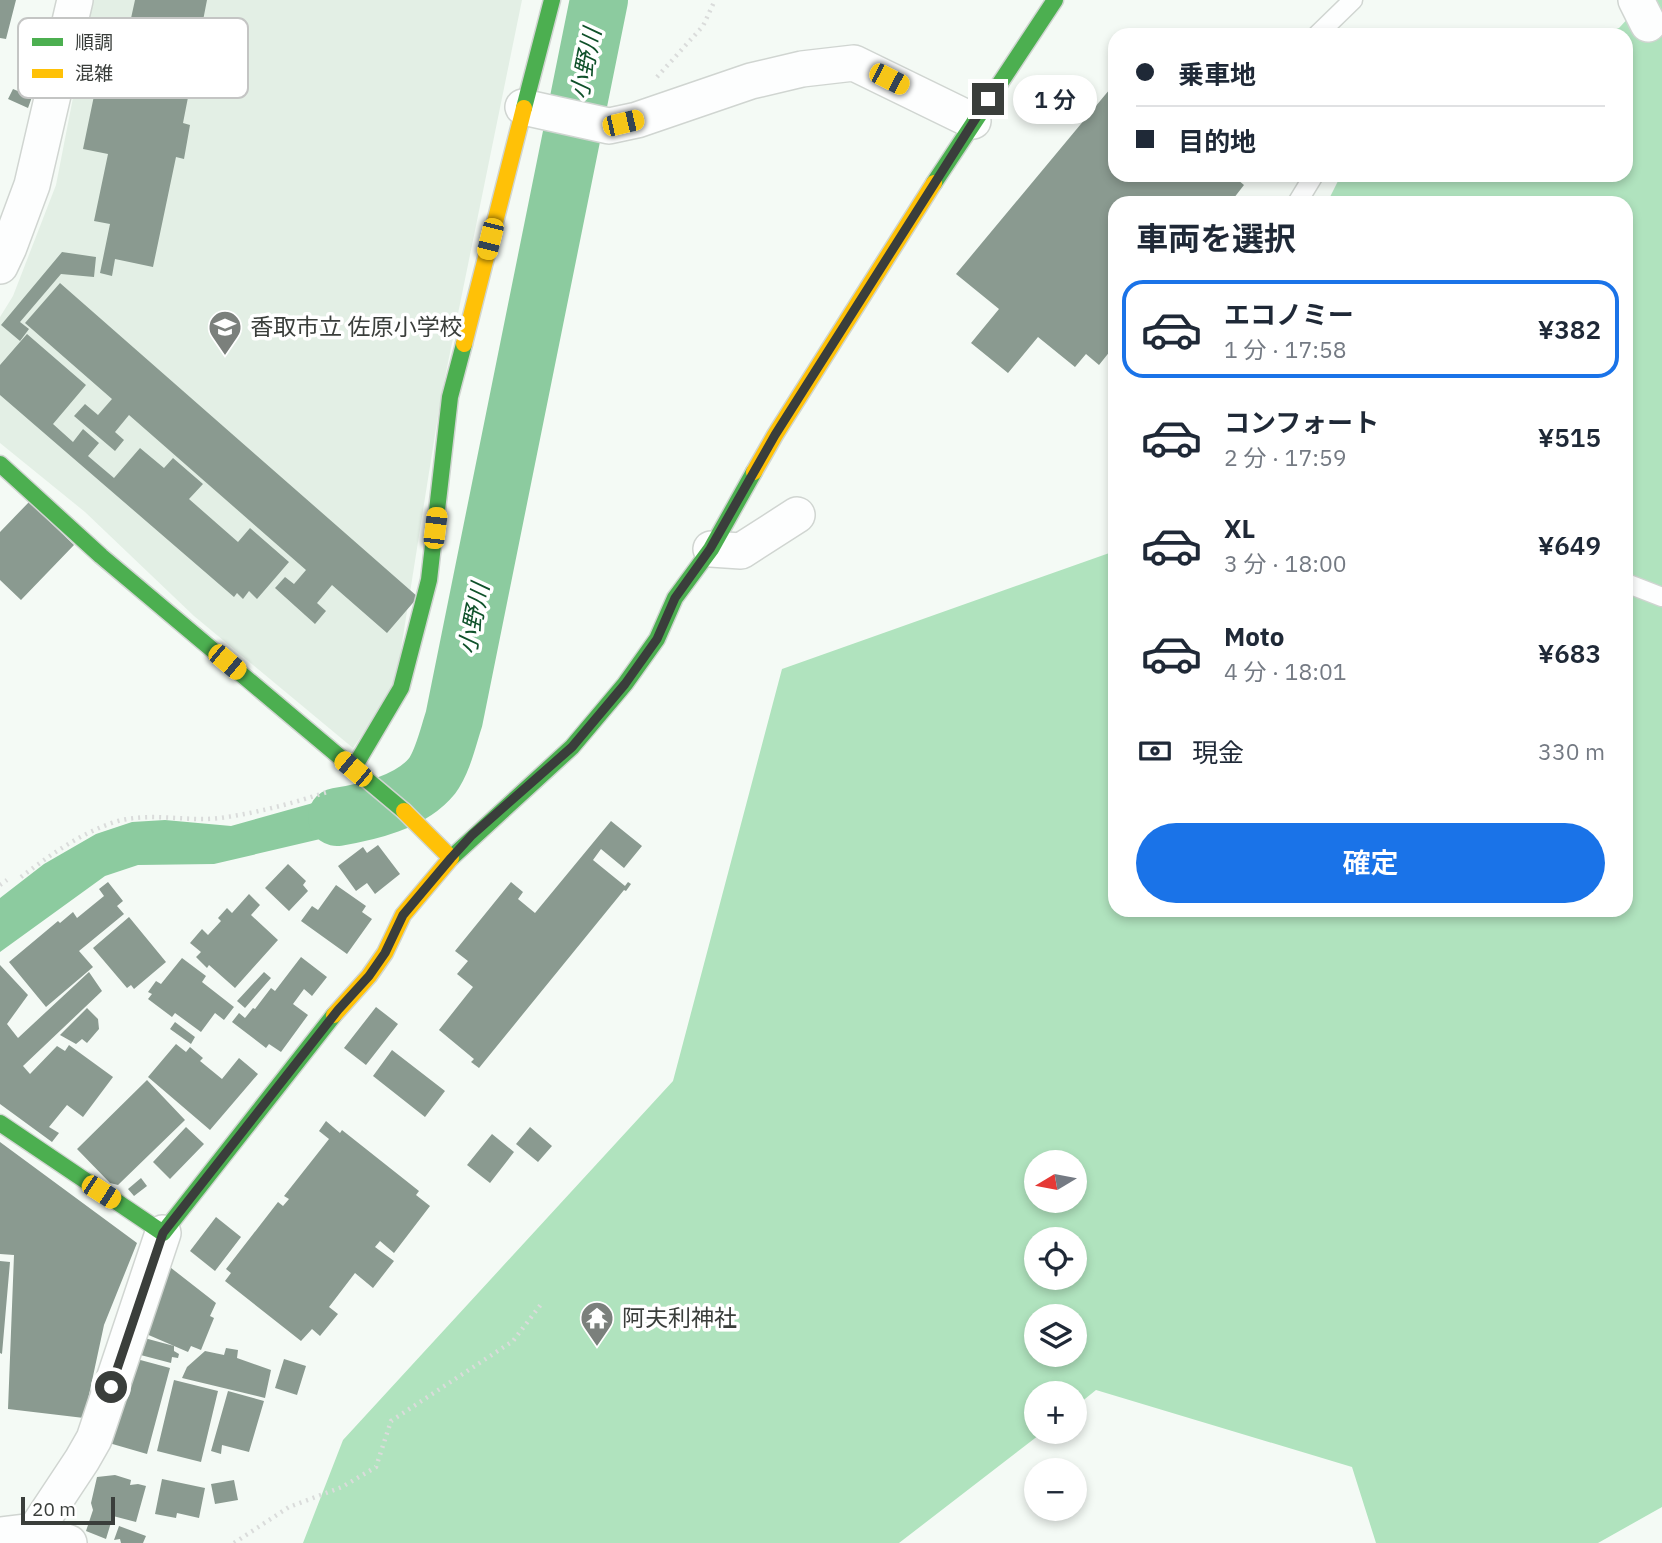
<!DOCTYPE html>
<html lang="ja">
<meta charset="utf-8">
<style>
body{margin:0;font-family:"IBM Plex Sans","Noto Sans JP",sans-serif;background:#f2f2f3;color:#1f2937;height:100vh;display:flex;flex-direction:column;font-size:26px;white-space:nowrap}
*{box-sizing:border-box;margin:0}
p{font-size:23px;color:#747a83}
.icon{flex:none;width:38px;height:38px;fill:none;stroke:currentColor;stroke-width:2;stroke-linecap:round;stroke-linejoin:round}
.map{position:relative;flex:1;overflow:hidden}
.side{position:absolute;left:1108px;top:196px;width:525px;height:721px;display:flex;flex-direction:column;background:#fff;border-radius:21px;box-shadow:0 4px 10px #0003}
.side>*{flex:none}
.top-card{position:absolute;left:1108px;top:28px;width:525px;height:154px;border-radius:21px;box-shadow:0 4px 10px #0003;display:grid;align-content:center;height:154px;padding:0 28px;background:#fff}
.needle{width:46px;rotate:260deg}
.fabs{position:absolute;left:1024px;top:1150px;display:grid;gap:14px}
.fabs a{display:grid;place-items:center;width:63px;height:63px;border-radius:50%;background:#fff;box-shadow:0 4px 10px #0003;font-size:35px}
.scale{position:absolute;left:21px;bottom:18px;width:94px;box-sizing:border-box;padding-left:7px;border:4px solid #3a3e3b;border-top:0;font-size:19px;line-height:24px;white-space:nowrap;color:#3a3e3b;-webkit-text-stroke:5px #fff;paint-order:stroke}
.end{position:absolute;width:32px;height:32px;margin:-16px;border:9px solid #3a3e3b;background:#fff;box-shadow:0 0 0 4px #fff}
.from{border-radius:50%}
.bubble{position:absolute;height:49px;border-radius:24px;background:#fff;box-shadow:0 4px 10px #0003;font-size:23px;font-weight:600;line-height:49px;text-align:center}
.car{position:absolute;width:21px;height:42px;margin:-21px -10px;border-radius:9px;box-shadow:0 0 5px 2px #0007;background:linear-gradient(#f5c518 24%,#345 0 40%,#f5c518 0 76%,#345 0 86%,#f5c518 0)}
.top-card b{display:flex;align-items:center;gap:24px;height:66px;font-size:26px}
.top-card b+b{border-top:2px solid #e0e1e3}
.top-card i{width:18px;height:18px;background:#1f2937}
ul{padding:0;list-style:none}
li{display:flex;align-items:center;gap:21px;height:98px;margin:0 14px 10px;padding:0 14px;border:4px solid transparent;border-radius:21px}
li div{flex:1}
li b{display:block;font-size:26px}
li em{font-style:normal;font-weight:600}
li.current{border-color:#1a73e8}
li>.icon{width:63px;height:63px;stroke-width:1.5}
h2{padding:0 28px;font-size:32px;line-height:84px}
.pay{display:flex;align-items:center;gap:18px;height:77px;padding:0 28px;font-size:26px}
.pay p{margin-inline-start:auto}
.cta{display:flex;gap:14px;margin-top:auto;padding:14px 28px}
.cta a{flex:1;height:80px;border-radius:42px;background:#1a73e8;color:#fff;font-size:28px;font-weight:600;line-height:80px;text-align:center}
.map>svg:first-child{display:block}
.built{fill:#e3efe5}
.forest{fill:#b0e3be;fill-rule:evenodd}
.water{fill:#8ccb9f}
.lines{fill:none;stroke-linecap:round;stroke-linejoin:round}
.river{stroke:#8ccb9f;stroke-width:58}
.building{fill:#8a9a90}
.lane-casing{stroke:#d0d5d1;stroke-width:21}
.street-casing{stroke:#d0d5d1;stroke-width:38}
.fast-casing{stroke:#d0d5d1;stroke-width:19}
.slow-casing{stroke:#d0d5d1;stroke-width:19}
.path{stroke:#dadcdb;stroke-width:4.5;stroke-dasharray:2 5;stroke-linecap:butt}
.lane{stroke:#fdfefe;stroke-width:18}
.street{stroke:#fdfefe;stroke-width:35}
.fast{stroke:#4caf50;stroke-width:16}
.slow{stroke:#ffc107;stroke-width:16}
.route{stroke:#3a3e3b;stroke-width:9}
.labels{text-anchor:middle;stroke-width:7;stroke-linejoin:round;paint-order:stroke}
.poi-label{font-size:23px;fill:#3a3e3b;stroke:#fff;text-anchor:start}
.water-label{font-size:24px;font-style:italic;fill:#0f512a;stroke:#fff}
.key{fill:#fff;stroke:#c4c5c4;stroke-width:2}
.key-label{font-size:19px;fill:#3a3e3b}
</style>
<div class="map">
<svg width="1662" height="1543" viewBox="0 0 1662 1543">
<rect width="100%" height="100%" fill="#f4faf5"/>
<path class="built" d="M92 0H522L441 397 395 687 353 748 194 616 85 512 0 443V317L13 296 56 185Z"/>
<path class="forest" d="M1645 0H1662V1507L1598 1543H1376L1352 1467 1096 1390 1075 1407 1074 1393H1036V1432H1043L899 1543H303L343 1440 673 1081 782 669 1115 551V910H1626V203H1327L1341 175H1626V35H1600L1619 28ZM1036 1162H1074V1200H1036ZM1036 1239H1074V1278H1036ZM1036 1316H1074V1354H1036Z"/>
<path class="water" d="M363 789 393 822 214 864 138 865 105 876 0 952V898L44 864 96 834 132 822 165 820 231 826Z"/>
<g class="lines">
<path class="river" d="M337 817C368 812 411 802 432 776 443 761 448 737 454 719L599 0"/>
</g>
<path class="building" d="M0 0H16L6 39 0 38Z
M135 0H207L183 123 190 125 184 159 176 157 153 267 115 259 112 276 100 273 110 224 94 221 108 154 83 149 108 28 128 32Z
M1115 83V175H1232L1244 185 1230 203H1115V345L1099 365 1086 354 1075 367 1038 337 1008 373 971 343 999 309 956 274Z
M13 89 32 97 28 108 8 99Z
M62 252 96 257 94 277 61 274 20 322 29 329 20 341 1 325Z
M60 283 418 597 387 633 332 585 317 603 326 611 315 624 275 588 285 577 294 584 306 570 129 415 115 432 124 440 115 451 74 416 85 404 98 415 112 399 25 323Z
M27 334 86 385 53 424 73 442 83 429 99 443 88 456 114 478 140 448 164 468 173 458 203 484 189 499 238 542 250 528 289 562 257 599 249 591 243 599 237 593 234 597 0 395V365Z
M29 502 74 545 21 600 0 580V532Z
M611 821 642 846 624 868 601 849 593 860 625 886 628 882 631 884 626 891 624 890 479 1068 471 1062 474 1059 439 1030 473 987 457 974 468 961 455 951 511 882 523 892 518 899 535 913Z
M378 845 400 874 375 894 367 883 356 891 338 866 363 847 367 853Z
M288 864 306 881 303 885 308 891 289 911 265 888Z
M108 882 123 901 117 906 124 914 79 951 93 967 46 1007 9 962 58 921 60 923 73 912 77 918 104 896 99 889Z
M336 885 366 906 362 912 372 919 347 954 301 921 312 906 318 910Z
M249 894 260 905 251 915 278 940 235 988 209 965 207 968 196 957 201 952 190 943 202 929 208 935 221 921 218 918 227 908 232 913Z
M129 917 166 962 134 989 131 985 127 988 93 948Z
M301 957 327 977 312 996 304 989 293 1004 308 1015 281 1052 269 1044 266 1048 232 1022 239 1013 245 1018 253 1008 255 1009 271 988 275 991Z
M182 958 206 976 202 982 234 1007 224 1020 215 1013 201 1032 175 1013 172 1017 148 999 152 994 148 992 156 981 161 984Z
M0 965 28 995 7 1024 18 1038 89 972 102 991 23 1066 30 1074 57 1046 65 1051 69 1045 113 1077 83 1117 67 1105 49 1127 59 1133 52 1142 0 1104Z
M264 972 271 978 245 1008 237 1001Z
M376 1007 398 1024 366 1065 344 1048Z
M87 1008 98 1019 99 1029 87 1043 82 1039 76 1044 60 1035Z
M175 1022 195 1037 191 1044 170 1029Z
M176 1044 186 1052 190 1047 203 1058 200 1061 222 1079 239 1058 258 1074 210 1130 148 1077Z
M392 1050 445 1091 425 1117 373 1076Z
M147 1080 185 1120 118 1185 110 1183 77 1149Z
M326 1121 340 1133 342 1130 419 1191 416 1195 430 1206 394 1253 380 1241 375 1247 394 1261 373 1288 355 1273 329 1307 338 1314 320 1336 312 1329 301 1341 225 1281 231 1273 226 1269 278 1202 283 1206 289 1199 284 1196 329 1139 319 1131Z
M186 1127 204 1144 170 1179 153 1162Z
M530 1127 552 1146 538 1162 516 1144Z
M492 1134 514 1152 490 1183 467 1165Z
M0 1142 137 1243 104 1325 84 1418 8 1409 14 1255 0 1254Z
M141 1178 147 1186 134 1196 128 1189Z
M216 1217 241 1237 215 1271 190 1251Z
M0 1261 10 1262 2 1354 0 1353Z
M166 1264 216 1303 210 1316 214 1318 201 1350 191 1346 188 1352 137 1330Z
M137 1336 174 1346V1351L179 1354 178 1358 172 1357 171 1363 133 1353Z
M226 1348 238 1350 237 1358 271 1370 265 1398 182 1378 187 1367 205 1351 224 1355Z
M133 1358 170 1368 147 1454 109 1443Z
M284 1359 306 1366 297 1395 275 1388Z
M174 1380 218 1391 201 1462 157 1451Z
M228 1391 264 1401 249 1452 222 1445 221 1454 211 1451Z
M115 1475 131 1480 130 1485 138 1484 146 1486 136 1522 113 1516 106 1539 86 1531 93 1510 91 1503 97 1477Z
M162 1479 205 1488 199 1518 177 1513 176 1518 155 1514Z
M234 1480 238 1500 215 1504 211 1484Z
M119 1526 146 1536 143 1543H121L120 1539 114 1540Z"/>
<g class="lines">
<defs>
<path id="lane" d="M1317 35 1353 0
M1297 203 1314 175
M1626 583 1662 597"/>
<path id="street" d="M1636 0 1648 24
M523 107 609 126 637 120 751 81 802 69 854 63 973 121
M0 266 9 247 32 185 75 0
M711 549 741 551 797 515
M0 1535 35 1531 28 1543
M69 1543 35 1531 82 1460 94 1439 163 1233"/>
<path id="fast" d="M524 108 552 0
M934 183 1055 0
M0 464 101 556 404 811
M353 769 401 688 429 580 450 397 464 344
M451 858 572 747 625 684 657 639 675 598 711 549 754 472
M0 1123 163 1233 334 1015"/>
<path id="slow" d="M464 344 524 108
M754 472 775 435 934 183
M334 1015 369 976 385 953 403 915 451 858 404 811"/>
</defs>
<use href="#lane" class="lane-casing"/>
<use href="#street" class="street-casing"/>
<use href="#fast" class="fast-casing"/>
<use href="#slow" class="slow-casing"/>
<path class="path" d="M657 77 703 26 715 0
M21 877C50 855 82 832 118 821 152 812 186 822 220 818 257 813 294 803 330 791
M0 885 7 880
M234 1543 289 1507 342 1487 376 1467 391 1421 513 1341 542 1303"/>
<use href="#lane" class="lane"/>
<use href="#street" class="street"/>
<use href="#fast" class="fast"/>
<use href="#slow" class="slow"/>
</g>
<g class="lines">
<path class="route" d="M111 1387 163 1233 338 1010 369 976 385 953 403 915 451 858 472 835 572 747 625 684 657 639 675 598 710 549 775 435 988 99"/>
</g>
<defs>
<symbol id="school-pin" viewBox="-11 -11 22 30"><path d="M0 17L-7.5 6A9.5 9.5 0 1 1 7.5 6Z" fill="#7b807c" stroke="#fff"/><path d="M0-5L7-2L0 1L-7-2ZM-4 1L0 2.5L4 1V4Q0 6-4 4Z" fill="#fff"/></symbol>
<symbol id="temple-pin" viewBox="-11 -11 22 30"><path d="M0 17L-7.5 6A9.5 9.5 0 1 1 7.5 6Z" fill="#7b807c" stroke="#fff"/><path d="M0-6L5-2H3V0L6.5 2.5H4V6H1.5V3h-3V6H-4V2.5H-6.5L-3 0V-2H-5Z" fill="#fff"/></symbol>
</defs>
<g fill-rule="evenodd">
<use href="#school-pin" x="206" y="308" width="38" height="52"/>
<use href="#temple-pin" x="578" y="1299" width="38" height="52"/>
</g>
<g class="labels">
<g class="poi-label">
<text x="250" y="335">香取市立 佐原小学校</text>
<text x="622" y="1326">阿夫利神社</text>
</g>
<g class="water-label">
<text transform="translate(586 64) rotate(-79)" y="8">小野川</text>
<text transform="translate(474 619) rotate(-79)" y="8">小野川</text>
</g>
</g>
<rect x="18" y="18" width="230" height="80" rx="10" class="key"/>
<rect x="32" y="38" width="31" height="8" fill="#4caf50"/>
<rect x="32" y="69" width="31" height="9" fill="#ffc107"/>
<g class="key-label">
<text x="75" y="49">順調</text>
<text x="75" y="80">混雑</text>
</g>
</svg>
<div class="fabs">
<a><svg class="needle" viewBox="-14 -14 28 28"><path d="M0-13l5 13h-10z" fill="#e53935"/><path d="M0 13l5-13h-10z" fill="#747a83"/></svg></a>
<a><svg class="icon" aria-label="locate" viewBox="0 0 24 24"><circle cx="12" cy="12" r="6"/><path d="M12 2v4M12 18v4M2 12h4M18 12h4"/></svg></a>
<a><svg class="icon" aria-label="layers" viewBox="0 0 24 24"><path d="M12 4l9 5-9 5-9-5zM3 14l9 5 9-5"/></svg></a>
<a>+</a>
<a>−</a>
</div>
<div class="scale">20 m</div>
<i class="end from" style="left:111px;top:1387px"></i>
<i class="end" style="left:988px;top:99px"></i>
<div class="bubble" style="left:1013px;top:75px;width:84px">1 分</div>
<i class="car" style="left:889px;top:79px;rotate:117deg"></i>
<i class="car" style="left:623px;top:123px;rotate:77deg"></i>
<i class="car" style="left:490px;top:239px;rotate:194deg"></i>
<i class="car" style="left:435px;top:528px;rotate:7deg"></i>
<i class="car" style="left:227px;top:662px;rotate:130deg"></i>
<i class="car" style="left:353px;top:769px;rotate:310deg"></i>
<i class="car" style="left:101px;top:1192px;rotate:123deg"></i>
<div class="top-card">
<b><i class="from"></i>乗車地</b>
<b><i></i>目的地</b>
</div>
<section class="side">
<h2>車両を選択</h2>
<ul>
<li class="current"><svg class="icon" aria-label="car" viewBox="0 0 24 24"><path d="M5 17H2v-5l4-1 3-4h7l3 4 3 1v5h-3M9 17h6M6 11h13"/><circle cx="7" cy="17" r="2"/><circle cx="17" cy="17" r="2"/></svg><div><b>エコノミー</b><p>1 分 · 17:58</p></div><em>¥382</em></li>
<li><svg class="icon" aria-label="car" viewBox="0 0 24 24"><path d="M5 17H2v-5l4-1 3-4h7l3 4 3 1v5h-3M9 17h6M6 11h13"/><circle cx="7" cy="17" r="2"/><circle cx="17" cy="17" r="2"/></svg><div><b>コンフォート</b><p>2 分 · 17:59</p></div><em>¥515</em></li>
<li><svg class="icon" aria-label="car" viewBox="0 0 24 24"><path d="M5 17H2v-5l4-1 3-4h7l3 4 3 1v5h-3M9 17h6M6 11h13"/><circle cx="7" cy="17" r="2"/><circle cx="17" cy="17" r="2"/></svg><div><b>XL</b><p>3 分 · 18:00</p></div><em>¥649</em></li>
<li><svg class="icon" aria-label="car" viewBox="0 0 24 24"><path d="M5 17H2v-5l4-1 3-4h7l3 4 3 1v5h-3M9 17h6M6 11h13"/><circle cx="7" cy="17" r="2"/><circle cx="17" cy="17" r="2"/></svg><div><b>Moto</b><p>4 分 · 18:01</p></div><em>¥683</em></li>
</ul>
<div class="pay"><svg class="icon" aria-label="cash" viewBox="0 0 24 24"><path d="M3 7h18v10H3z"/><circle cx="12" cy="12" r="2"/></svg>現金<p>330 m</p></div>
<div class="cta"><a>確定</a></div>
</section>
</div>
